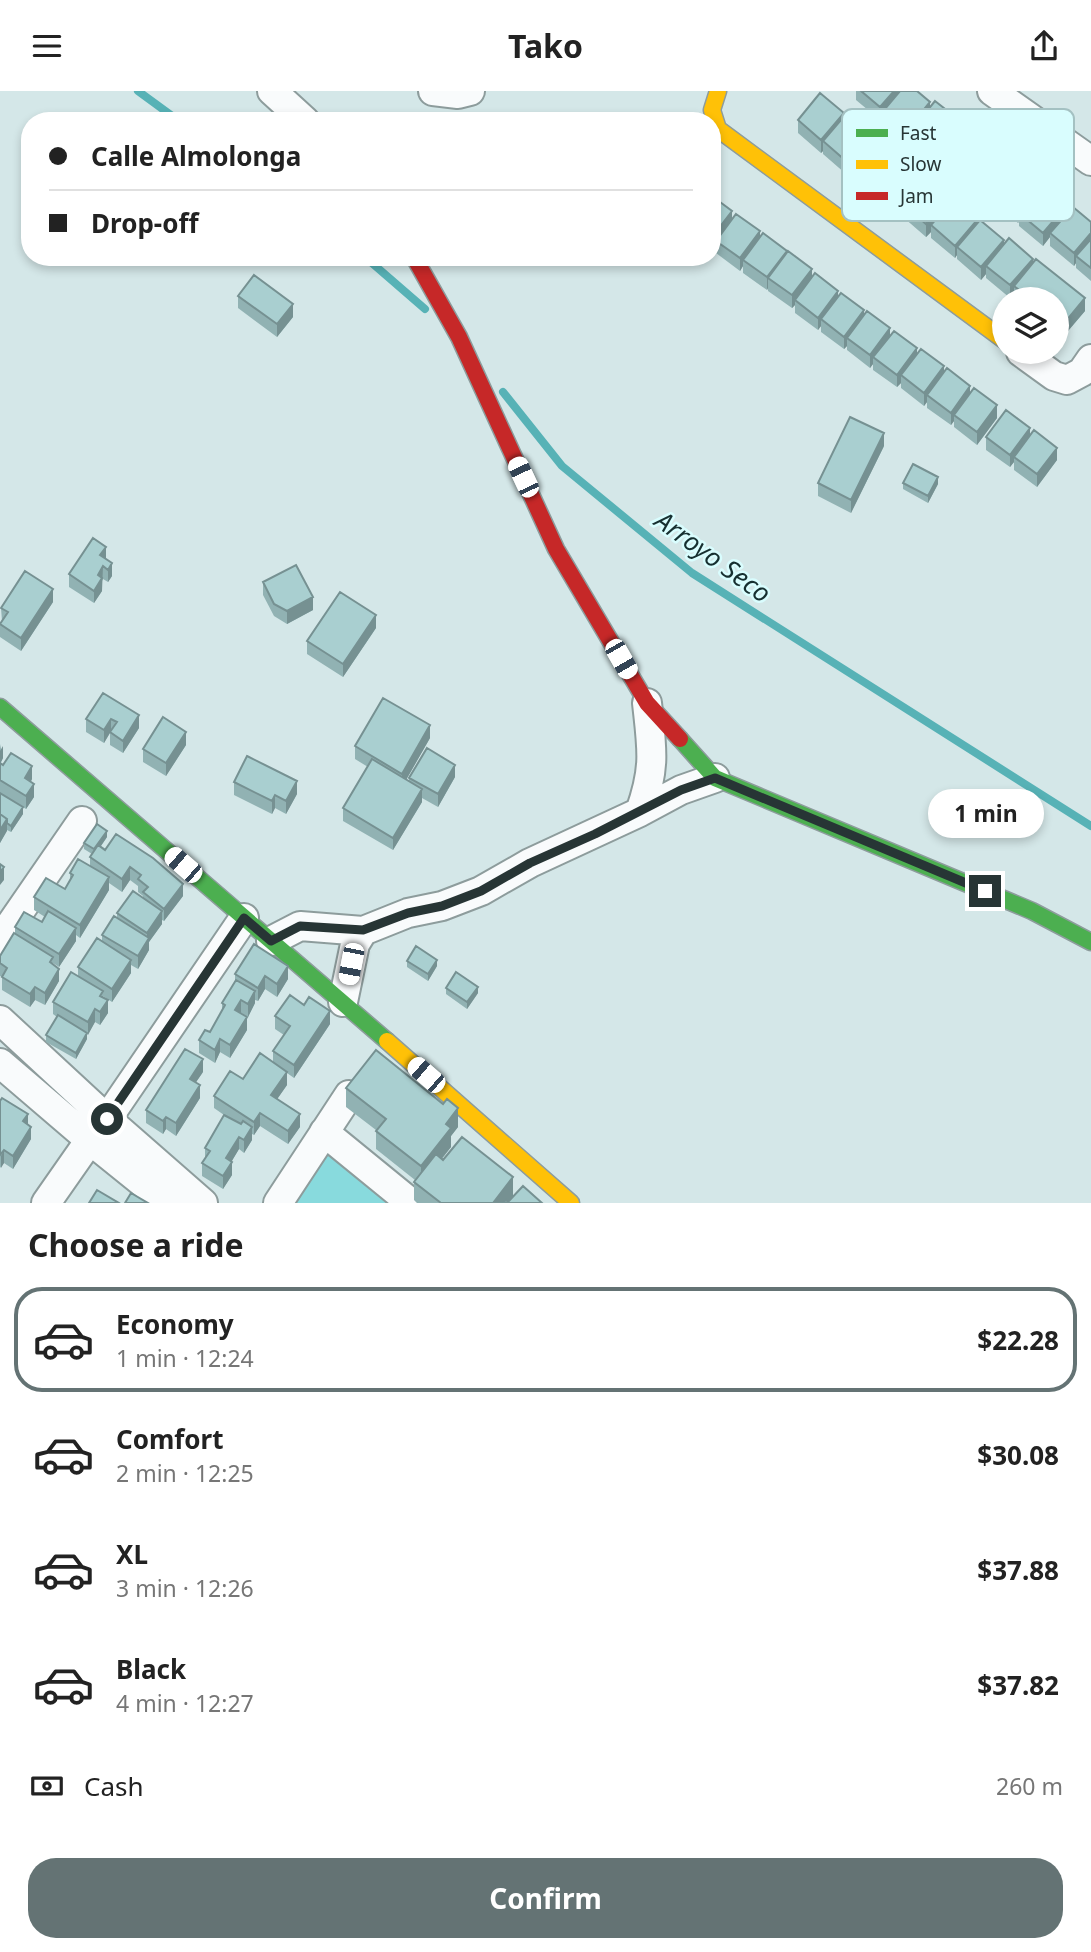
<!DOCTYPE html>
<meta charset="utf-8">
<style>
body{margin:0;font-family:"Noto Sans",sans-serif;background:#f2f2f2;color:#222;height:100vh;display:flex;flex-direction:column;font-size:26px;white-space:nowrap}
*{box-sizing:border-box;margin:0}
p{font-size:23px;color:#767676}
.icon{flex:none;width:38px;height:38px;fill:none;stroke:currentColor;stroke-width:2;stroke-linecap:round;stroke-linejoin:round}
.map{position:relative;height:1112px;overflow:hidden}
.drawer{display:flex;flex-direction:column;background:#fff;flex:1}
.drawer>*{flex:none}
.hud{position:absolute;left:21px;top:21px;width:700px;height:154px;border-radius:28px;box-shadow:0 4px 10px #0003;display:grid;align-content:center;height:154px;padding:0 28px;background:#fff}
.buttons{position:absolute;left:992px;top:196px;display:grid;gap:14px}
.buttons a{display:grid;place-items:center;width:77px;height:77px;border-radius:50%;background:#fff;box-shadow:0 4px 10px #0003;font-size:35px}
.end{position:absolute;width:32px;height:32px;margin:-16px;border:9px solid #273535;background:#fff;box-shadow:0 0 0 4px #fff}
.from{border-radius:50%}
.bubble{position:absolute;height:49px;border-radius:24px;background:#fff;box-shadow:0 4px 10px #0003;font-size:23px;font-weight:700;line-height:49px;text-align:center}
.car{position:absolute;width:21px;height:42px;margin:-21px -10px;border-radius:9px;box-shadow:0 0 5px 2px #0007;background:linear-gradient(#fff 24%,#345 0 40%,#fff 0 76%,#345 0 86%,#fff 0)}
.hud b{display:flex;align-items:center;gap:24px;height:66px;font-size:26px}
.hud b+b{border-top:2px solid #e0e0e0}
.hud i{width:18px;height:18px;background:#222}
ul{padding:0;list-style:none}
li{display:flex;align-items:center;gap:21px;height:105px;margin:0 14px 10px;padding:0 14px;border:4px solid transparent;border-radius:28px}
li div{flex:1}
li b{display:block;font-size:26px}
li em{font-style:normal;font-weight:700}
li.on{border-color:#647374}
li>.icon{width:63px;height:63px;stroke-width:1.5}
h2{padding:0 28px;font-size:32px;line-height:84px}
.pay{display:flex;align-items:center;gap:18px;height:77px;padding:0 28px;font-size:26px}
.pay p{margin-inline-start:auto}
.cta{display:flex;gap:14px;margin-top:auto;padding:14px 28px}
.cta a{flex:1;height:80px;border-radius:28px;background:#647374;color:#fff;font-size:28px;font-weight:700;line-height:80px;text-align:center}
header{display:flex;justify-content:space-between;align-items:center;height:91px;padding:0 28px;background:#fff;font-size:32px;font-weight:700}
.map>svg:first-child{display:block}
.green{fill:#88dadd}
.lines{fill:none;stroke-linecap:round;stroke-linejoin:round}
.stream{stroke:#57b2b6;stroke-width:8}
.street-casing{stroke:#8d9c9c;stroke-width:32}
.fast-casing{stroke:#8d9c9c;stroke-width:19}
.slow-casing{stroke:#8d9c9c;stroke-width:19}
.jam-casing{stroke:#8d9c9c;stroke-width:19}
.street{stroke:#f9fbfc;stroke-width:28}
.fast{stroke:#4caf50;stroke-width:16}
.slow{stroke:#ffc107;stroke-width:16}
.jam{stroke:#c62828;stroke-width:16}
.wall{fill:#91b2b3}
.shaded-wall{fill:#769192}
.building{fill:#a9cfd0;stroke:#769192;stroke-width:2}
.route{stroke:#273535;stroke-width:9}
.labels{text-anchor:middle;stroke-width:5;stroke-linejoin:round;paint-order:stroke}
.water-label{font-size:26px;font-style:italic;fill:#162f30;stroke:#d9fdfe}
.key{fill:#d9fdfe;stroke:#a4c1c2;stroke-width:2}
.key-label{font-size:19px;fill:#273535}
</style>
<header><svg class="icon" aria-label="menu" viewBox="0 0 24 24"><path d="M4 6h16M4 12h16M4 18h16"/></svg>Tako<svg class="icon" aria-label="share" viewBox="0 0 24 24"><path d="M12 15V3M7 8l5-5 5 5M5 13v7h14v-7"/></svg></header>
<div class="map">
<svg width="1091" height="1112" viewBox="0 0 1091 1112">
<rect width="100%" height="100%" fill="#d4e7e8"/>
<path class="green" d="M327 1054 394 1112H288Z"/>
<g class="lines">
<path class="stream" d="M138 0 179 30
M365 166 425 218
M503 301 562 375 692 482 1091 735"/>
<defs>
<path id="street" d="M272 0 305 30
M433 0 458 3 470 0
M992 0 1091 70
M1021 261 1054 285 1067 289 1082 281 1091 268
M640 721 681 699 715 687
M0 849 82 730
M271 850 300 835 363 840
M343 911 355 853 363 840 408 822 442 815 481 800 530 772 640 721C656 676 652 658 647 612
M0 929 107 1028 203 1112
M0 972 90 1049 168 1112
M324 1041 411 1112
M46 1112 90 1049 107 1028 244 827
M278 1112 349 1004"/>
<path id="fast" d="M0 616 387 950
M680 648 715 687 1032 820 1091 851"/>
<path id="slow" d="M718 0 712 19 718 38 1004 249
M387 950 571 1112"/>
<path id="jam" d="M414 166 459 246 556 458 647 612 680 648"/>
</defs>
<use href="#street" class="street-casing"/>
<use href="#fast" class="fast-casing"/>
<use href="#slow" class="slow-casing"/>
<use href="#jam" class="jam-casing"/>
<use href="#street" class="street"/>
<use href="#fast" class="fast"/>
<use href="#slow" class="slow"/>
<use href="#jam" class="jam"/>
</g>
<path class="wall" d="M856 0H917L930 16 959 34 986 56 1040 97 1066 124 1091 131V190L1076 177V172L1074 175 1050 155V146L1043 155 1019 135V130L1018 132 994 112V108L991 111 967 91V86L963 90 940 70V65L936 69 913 49V45L908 51 884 31V24L880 29 856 9Z
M844 25 869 48 895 68 920 93 978 132 1004 153 1033 172 1085 220 1062 247 1057 243V208H1014V203L1010 207 986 187V183L981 189 957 168V164L955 167 931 147V141L926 146 903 126V120L898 126 874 106V102L872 105 849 84V81L846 83 823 63V60L821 62 798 42V29Z
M712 105 732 129 760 147 787 163 812 186 864 223 890 244 944 281 970 301 997 327 977 354 954 336V330L951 334 927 317V311L924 315 901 297V292L897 296 873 279V273L870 277 847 259V255L844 258 821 241V235L818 239 795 222V214L792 217 768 200V197L767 199 743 182V175L740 180 716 162Z
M238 205 293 226 277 246 238 217Z
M1030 345 1057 369 1037 396 1014 379V371L1010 376 986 359V346Z
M884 355 851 422 818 405V392Z
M903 392 938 393 928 412 903 398Z
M106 468 112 485 108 491 103 488 102 490V500L94 512 69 496V483Z
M263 491 313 519 287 533 274 525 263 504Z
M53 511 21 560 0 546V533L2 530 1 517Z
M376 537 343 586 307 563V550Z
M103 602 139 637 123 662 110 654V642L104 652 86 641V628Z
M430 647 406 689 409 690V687L455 686 438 716 422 707V711L393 759 343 730V717L368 676 355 668V655Z
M0 653 3 667 0 673 32 688 31 691 34 706 26 718 0 702Z
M186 654 166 685 143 671V658Z
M234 691 297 703 286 723 275 717 272 723 234 704Z
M0 702 23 723 11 741 7 739 0 752Z
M107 746 101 755 183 805 164 830 162 829V833L149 851V859L138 878 131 874V882L112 911 103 905 108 922 100 934 95 931 87 944V948L76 968 46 951V944L57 926 53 923V911L78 885V876L102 851V844L117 827V822L143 807V805L138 801V795L130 789 122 801 109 792V799L80 847 76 844V850L59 876 53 872 59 890 45 914 35 909 30 916 2 899V886L0 885V865L15 843V836L42 831 45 826 34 819V806L65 798 70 790V782L90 775V766L92 763 84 758V752Z
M407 870 437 875 428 890 407 876Z
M235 883 288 888 277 906 265 898 258 910 255 909V912L248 926 241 922 247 939 230 967 220 961 215 972 199 962V949L210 941 222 920V912L235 890Z
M446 897 478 902 467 918 446 903Z
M275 925 330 933 294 987 287 982V994L277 1008 300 1036 288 1053 260 1035 254 1044 252 1043V1049L244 1062 239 1058 231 1071 232 1084 223 1098 202 1085V1072L205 1068V1057L224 1024 214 1017V1005L273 971V960L284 944 275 938Z
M203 981 196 991 200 1007 176 1045 166 1038 163 1043 146 1032V1019Z
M346 997 458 1036 451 1045V1056L442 1068 513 1105 508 1111 542 1112H417L414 1109V1091L415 1089 376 1058V1039L346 1016Z
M0 1010 28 1033 31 1048 13 1078 4 1072 0 1077Z"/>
<path class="shaded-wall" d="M894 0H903L884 19V24L880 29V16Z
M930 11V24L913 37V45L908 51V38Z
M844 22V35L823 50V60L821 62V49Z
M959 29V42L940 57V65L936 69V56Z
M869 43V56L849 72V81L846 83V70Z
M986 50V63L967 78V86L963 90V77Z
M895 65V77L874 93V102L872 105V92Z
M1014 72V84L994 99V108L991 111V99Z
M920 86V99L903 113V120L898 126V113Z
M1040 92V105L1019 122V130L1018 132V119Z
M950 106V119L931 134V141L926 146V133Z
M1066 115V128L1050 142V146L1043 155V142Z
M732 120V133L716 150V153L712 158V146Z
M978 128V140L957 156V164L955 167V155Z
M760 140V153L743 169V175L740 180V167Z
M1091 142V155L1076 165V172L1074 175V162Z
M1004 149V162L986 175V183L981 189V176Z
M787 160V173L768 187V197L767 199V186Z
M1033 168V180L1014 195V203L1010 207V194Z
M812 178V191L795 209V214L792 217V204Z
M838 200V213L821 228V235L818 239V227Z
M1085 207V220L1062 247V235Z
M293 213V226L277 246V233Z
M864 219V232L847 247V255L844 258V246Z
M890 237V250L873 266V273L870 277V264Z
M917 257V270L901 284V292L897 296V284Z
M944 275V288L927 304V311L924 315V302Z
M970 295V308L954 324V330L951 334V322Z
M997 314V327L977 354V341Z
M1030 337V350L1014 366V371L1010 376V364Z
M884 342V355L851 422V409Z
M1057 357V369L1037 396V383Z
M938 386V393L928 412V405Z
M106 456V468L100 464Z
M112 472V485L108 491V479Z
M103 475 102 500 94 512V500L98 484Z
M53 498V511L21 560V547Z
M313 506V519L287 533V520Z
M376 524V537L343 586V573Z
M139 624V637L123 662V650Z
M111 628V640L104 652V639Z
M430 634V647L402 696V683Z
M186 641V654L166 685V672Z
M3 655V667L0 673V660Z
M455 674V686L438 716V703Z
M32 675V688L25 700V687Z
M297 690V703L286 723V710Z
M34 693V706L26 718V705Z
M422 698V711L393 759V747Z
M275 704V717L272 723V710Z
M23 716V723L11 741V735Z
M7 728V740L0 752V739Z
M107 740V746L94 765V758Z
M4 776V789L0 794V781Z
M130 776V789L122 801V788Z
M109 786V799L80 847V834Z
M183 793V805L164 830V818Z
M162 820V833L149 851V859L138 878V865L147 851V842Z
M76 837V850L59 876V863Z
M131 869V882L112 911V898Z
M437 869V875L428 890V883Z
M288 875V888L277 906V893Z
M59 878V890L45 914V902Z
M265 885V898L258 910V897Z
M35 896V909L30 916V903Z
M478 896V902L467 918V911Z
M255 900V912L248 926V913Z
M108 909V922L100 934V921Z
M241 909V922L235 932V919Z
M95 918V931L88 944V931Z
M330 920V933L294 987V974Z
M247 926V939L230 967V954Z
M87 942V948L76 968V962Z
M220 948V961L215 972V959Z
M203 968V981L190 1000V988Z
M287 981V994L271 1017V1004Z
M200 994V1007L176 1045V1032Z
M458 1017V1036L451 1045V1056L421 1093V1075L446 1033Z
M260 1022V1035L254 1044V1031Z
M28 1023V1036L23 1030Z
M300 1023V1036L288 1053V1040Z
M166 1026V1038L163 1043V1030Z
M31 1036V1048L13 1078V1065Z
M252 1036V1049L244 1062V1049Z
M239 1046V1058L226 1080V1067Z
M4 1059V1072L1 1077V1065Z
M232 1071V1084L223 1098V1085Z
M513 1086V1105L508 1112H493Z"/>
<path class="building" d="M861 0H894L880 16Z
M900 0H917L930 11 908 38 884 19Z
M820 2 844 22 821 49 798 29Z
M935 10 959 29 936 56 913 37Z
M846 23 869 43 846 70 823 50Z
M926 86 950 106 926 133 903 113Z
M1042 95 1066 115 1043 142 1019 122Z
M712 105 732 120 712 146Z
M954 107 978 128 955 155 931 134Z
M1073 116 1091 131V142L1074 162 1050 142Z
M736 123 760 140 740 167 716 150Z
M980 129 1004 149 981 176 957 156Z
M763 142 787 160 767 186 743 169Z
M1009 147 1033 168 1010 194 986 175Z
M1091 148V177L1076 165Z
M788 160 812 178 792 204 768 187Z
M1036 168 1085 207 1062 235 1057 230V208H1030L1014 195Z
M815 182 838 200 818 227 795 209Z
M254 184 293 213 277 233 238 205Z
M841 202 864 219 844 246 821 228Z
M867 220 890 237 870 264 847 247Z
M894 240 917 257 897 284 873 266Z
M921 258 944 275 924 302 901 284Z
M947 277 970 295 951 322 927 304Z
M974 297 997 314 977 341 954 324Z
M1006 319 1030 337 1010 364 986 346Z
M850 326 884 342 851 409 818 392Z
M1034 339 1057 357 1037 383 1014 366Z
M913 373 938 386 928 405 903 392Z
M93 447 106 456 100 464 112 472 108 479 103 475 98 484 102 487 94 500 69 483Z
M296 474 313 506 287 520 274 513 263 491Z
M25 480 53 498 21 547 0 533 8 521 1 517Z
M340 501 376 524 343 573 307 550Z
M103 602 139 624 123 650 110 641 117 631 111 628 104 639 86 628Z
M383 607 430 634 402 683 355 655Z
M163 626 186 641 166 672 143 658Z
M427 657 455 674 438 703 409 687Z
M11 662 32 675 25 687 34 693 26 705 0 689V672L3 674Z
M247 665 297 690 286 710 275 704 272 710 234 691Z
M372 668 422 698 393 747 343 717Z
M0 702 23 716 11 735 7 732V728L0 723Z
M0 723 7 728 0 739Z
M97 733 107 740 94 758 84 752Z
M116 743 153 767 183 793 164 818 143 801 148 796 138 788 141 784 130 776 122 788 90 766 98 754 105 759Z
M78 768 109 786 80 834 34 806 46 787 65 798 73 784 70 782Z
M0 773 4 776 0 781Z
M133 800 162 820 147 842 117 822Z
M48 820 76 837 59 863 15 836 24 821 42 831Z
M114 825 149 847 138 865 102 844Z
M14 842 53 866 50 871 59 878 45 902 35 896 30 903 2 886 7 877 0 872V865Z
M97 847 131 869 112 898 78 876Z
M254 853 288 875 277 893 265 885 258 897 235 883Z
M416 855 437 869 428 883 407 870Z
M71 881 103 900 100 905 108 909 100 921 95 918 88 931 53 911Z
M456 881 478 896 467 911 446 897Z
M236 889 255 900 248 913 241 909 235 919 247 926 230 954 220 948 215 959 199 949 205 939 210 941 225 914 222 912Z
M290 904 304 914 309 906 330 920 294 974 273 960 290 935 275 925Z
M58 924 87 942 76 962 46 944Z
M185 958 203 968 190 988 200 994 176 1032 166 1026 163 1030 146 1019Z
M376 959 443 1013 447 1008 458 1017 446 1033 451 1037 421 1075 376 1040 386 1028 346 997Z
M260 962 287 981 271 1004 300 1023 288 1040 260 1022 254 1031 214 1005 230 980 243 988Z
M2 1007 28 1023 23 1030 31 1036 13 1065 4 1059 0 1064V1010Z
M224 1024 241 1033 243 1030 252 1036 244 1049 239 1046 226 1067 232 1071 223 1085 202 1072 210 1060 205 1057Z
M462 1046 513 1086 493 1112H441L414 1091 436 1063 443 1069Z
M523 1095 542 1112H503L506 1109 508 1111Z
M97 1099 119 1112H89Z
M131 1102 148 1112H125Z"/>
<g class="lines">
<path class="route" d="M107 1028 244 827 271 850 300 835 363 839 408 822 442 815 481 800 530 772 595 743 681 699 715 687 985 800"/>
</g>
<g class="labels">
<g class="water-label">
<text transform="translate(713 466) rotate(36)" y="9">Arroyo Seco</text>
</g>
</g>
<rect x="842" y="18" width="232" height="112" rx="10" class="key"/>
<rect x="856" y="38" width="32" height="8" fill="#4caf50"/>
<rect x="856" y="69" width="32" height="9" fill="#ffc107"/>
<rect x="856" y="101" width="32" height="8" fill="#c62828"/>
<g class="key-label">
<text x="900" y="49">Fast</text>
<text x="900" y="80">Slow</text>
<text x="900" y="112">Jam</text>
</g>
</svg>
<div class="buttons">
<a><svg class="icon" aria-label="layers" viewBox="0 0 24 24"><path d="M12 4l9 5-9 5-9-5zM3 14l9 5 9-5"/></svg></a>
</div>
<i class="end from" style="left:107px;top:1028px"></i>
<i class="end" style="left:985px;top:800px"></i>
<div class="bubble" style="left:928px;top:698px;width:116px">1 min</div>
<i class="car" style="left:523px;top:386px;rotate:335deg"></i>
<i class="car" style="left:621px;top:568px;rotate:150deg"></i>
<i class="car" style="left:183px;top:774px;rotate:311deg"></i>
<i class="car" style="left:351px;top:873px;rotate:191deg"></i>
<i class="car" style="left:426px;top:984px;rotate:311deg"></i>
<div class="hud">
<b><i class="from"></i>Calle Almolonga</b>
<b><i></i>Drop-off</b>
</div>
</div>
<section class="drawer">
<h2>Choose a ride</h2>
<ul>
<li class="on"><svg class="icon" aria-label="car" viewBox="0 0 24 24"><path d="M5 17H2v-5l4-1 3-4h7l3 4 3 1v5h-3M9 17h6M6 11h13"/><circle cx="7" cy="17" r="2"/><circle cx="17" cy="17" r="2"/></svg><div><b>Economy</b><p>1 min · 12:24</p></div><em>$22.28</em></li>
<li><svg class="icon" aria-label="car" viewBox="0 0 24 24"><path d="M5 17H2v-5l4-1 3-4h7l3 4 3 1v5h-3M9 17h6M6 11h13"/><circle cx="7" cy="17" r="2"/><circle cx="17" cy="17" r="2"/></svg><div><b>Comfort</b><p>2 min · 12:25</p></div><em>$30.08</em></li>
<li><svg class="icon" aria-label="car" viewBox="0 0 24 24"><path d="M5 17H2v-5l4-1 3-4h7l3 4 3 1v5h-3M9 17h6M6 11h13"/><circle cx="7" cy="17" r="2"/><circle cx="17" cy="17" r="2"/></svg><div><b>XL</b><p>3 min · 12:26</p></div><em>$37.88</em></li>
<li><svg class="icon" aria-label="car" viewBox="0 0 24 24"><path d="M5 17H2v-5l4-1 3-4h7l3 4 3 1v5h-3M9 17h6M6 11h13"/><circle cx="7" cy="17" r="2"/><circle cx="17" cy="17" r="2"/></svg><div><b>Black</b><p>4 min · 12:27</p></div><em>$37.82</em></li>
</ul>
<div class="pay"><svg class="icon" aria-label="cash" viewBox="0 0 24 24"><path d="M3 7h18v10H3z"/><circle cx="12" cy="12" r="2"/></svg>Cash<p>260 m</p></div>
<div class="cta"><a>Confirm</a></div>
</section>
